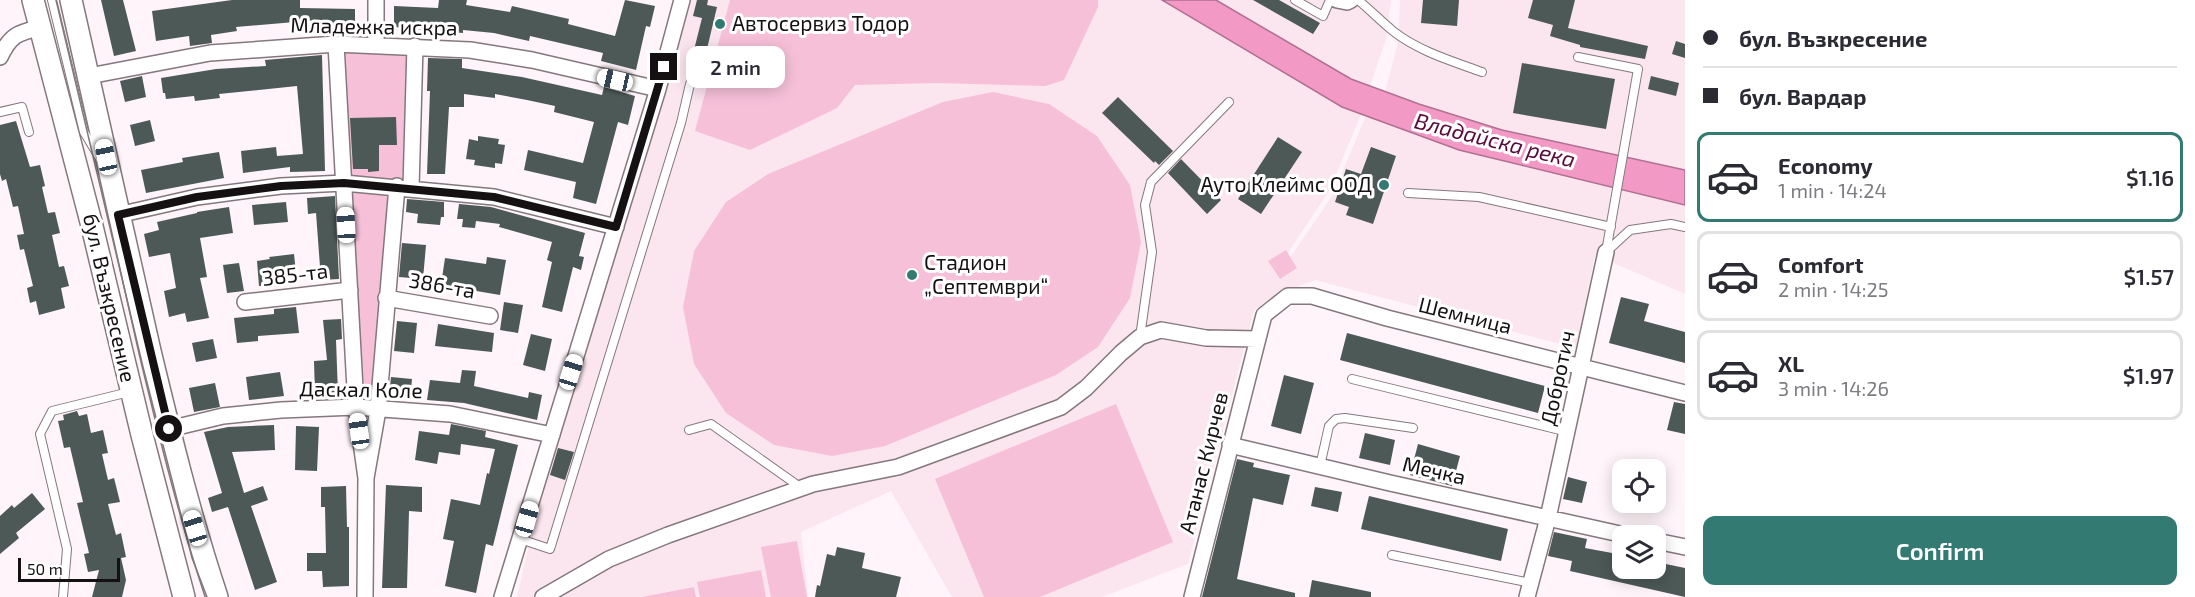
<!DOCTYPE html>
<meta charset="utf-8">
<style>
body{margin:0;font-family:"Exo 2",sans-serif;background:#f7f7f7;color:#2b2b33;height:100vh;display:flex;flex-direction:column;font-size:22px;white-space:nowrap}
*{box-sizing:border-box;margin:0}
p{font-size:20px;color:#7c7c81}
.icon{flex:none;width:33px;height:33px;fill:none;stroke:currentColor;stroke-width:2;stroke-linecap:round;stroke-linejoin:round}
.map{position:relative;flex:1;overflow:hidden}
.drawer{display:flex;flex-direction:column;background:#fff;width:510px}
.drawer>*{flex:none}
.top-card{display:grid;align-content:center;height:132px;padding:0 18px;background:#fff}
.fabs{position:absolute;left:1612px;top:459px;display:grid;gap:12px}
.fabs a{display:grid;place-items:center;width:54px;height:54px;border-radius:12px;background:#fff;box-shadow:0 3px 15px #0003;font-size:30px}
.scale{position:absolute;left:18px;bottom:15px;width:102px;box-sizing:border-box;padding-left:6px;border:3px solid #151113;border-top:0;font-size:16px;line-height:21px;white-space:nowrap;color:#151113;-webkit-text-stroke:4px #fff;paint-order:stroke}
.end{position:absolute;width:27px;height:27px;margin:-14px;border:8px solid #151113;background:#fff;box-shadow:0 0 0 3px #fff}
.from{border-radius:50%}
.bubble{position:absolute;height:42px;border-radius:12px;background:#fff;box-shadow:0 3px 15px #0003;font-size:20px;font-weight:600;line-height:42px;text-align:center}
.car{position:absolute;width:18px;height:36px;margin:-18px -9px;border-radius:8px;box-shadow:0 0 4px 2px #0007;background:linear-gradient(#fff 24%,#345 0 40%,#fff 0 76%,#345 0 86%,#fff 0)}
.top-card b{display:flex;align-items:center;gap:21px;height:57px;font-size:22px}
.top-card b+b{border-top:2px solid #e1e1e2}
.top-card i{width:15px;height:15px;background:#2b2b33}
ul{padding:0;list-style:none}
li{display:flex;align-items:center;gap:18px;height:90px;margin:0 12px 9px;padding:0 6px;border:3px solid #e1e1e2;border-radius:12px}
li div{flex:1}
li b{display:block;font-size:22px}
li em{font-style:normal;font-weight:600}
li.selected{border-color:#337a72}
li>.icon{width:54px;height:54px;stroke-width:1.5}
.cta{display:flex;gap:12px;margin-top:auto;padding:12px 18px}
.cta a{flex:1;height:69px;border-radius:12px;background:#337a72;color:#fff;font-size:24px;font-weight:600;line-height:69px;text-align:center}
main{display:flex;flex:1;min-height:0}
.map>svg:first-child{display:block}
.built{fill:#fbe5ef}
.green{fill:#f6c0d9}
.water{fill:#f299c5;stroke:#b07090;stroke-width:1.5}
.building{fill:#4d5957}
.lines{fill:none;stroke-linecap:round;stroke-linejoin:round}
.service-casing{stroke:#84787d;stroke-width:10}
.minor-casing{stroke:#84787d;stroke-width:18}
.secondary-casing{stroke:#84787d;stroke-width:24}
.service{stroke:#fff;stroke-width:8}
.minor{stroke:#fff;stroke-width:15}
.secondary{stroke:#fff;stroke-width:21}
.tram{stroke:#80797d;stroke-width:1.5}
.route{stroke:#151113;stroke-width:8}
.poi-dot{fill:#337a72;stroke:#fff;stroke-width:2}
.labels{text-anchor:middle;stroke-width:6;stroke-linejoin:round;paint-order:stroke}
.poi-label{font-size:21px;fill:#151113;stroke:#fff;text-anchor:start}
.street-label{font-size:21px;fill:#151113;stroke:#fff}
.water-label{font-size:22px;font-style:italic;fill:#59093a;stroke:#fff}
</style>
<main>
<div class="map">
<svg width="1685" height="597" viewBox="0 0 1685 597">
<rect width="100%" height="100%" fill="#fff4f9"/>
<path class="built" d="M690 0H1391L1386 39 1358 122 1329 191 1278 268 1277 277 1332 196 1366 116 1459 150 1685 205V294L1595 255 1576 348 1315 280 1275 295 1254 310 1188 564 1102 597H952L891 491 801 532 808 597H517L532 531 559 434Z
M1400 0H1685V170L1502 130 1385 92 1398 42Z"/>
<path class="green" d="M730 0H1098V7L1064 80 1045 86 936 83 855 85 837 108 750 150 695 131Z
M336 44 415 46 411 188 344 183Z
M993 92 1049 104 1097 136 1130 185 1141 242 1130 298 1098 347 1056 375 885 446 832 456 774 445 726 413 694 364 683 307 694 251 726 202 768 174 943 102Z
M345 184 396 188 377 407 357 405Z
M1286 250 1297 268 1280 279 1268 261Z
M1116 404 1173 542 1040 597H984L935 479Z
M797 541 807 597H771L761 547Z
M761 570 766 597H700L697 582Z
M694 587 696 597H642Z"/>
<path class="water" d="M1162 0H1216L1351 79 1419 104 1502 130 1685 170V205L1459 150 1342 107Z"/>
<path class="building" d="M101 0H123L136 51 114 56Z
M232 0H300V8L355 9V30H318V20L236 27 237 31 211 35 212 43 190 46 189 36 156 41 152 11Z
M439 0H467L466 5 510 12 512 6 569 19 568 24 615 36 625 0 655 6 650 27 646 26 636 70 601 61 603 53 530 36 529 41 494 33 463 30V33L394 27V6L438 8Z
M697 0H708L707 5 717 7 706 53 694 50 702 18 693 16Z
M1253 0H1279L1320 23 1313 34Z
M1423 0H1459L1457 26 1421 23Z
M1533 0H1575L1568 28 1648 46 1645 59 1580 47V45L1550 36 1553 25 1528 18Z
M1676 41 1685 44V58L1672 54Z
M322 55 325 171 290 172V167L243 173 241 151 276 147 277 156 303 154 297 86 219 94 220 98 195 101 194 96 166 99 165 93H163L161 78 216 69 266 66 265 60Z
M428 58 462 59V68L522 77 602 95 604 87 635 96 628 125 618 122 596 204 573 198 576 182 524 170 528 150 583 163 594 122 554 112 555 106 527 100 495 94V98L464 94V107H449L445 174H427L430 91H427Z
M1522 63 1615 79 1606 129 1513 113Z
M142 76 146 97 125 102 120 81Z
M1651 76 1679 83 1676 96 1648 89Z
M1118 97 1173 151 1159 165 1155 161 1154 163 1102 113Z
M396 117 397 145H379V171L368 172V169H353L350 118Z
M150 120 155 141 135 146 130 125Z
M16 121 30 167 40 165 45 186 42 187 48 213 55 212 60 233 52 235 59 267 64 266 69 286 61 288 65 308 39 315 36 301 30 303 27 288 33 286 24 249 20 250 17 235 24 234 18 206 13 207 6 179 2 181 0 174V125Z
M478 136 499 139 498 144 505 145 502 164 495 163V168L474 165 475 160 466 159 469 139 478 141Z
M1278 137 1302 152 1261 214 1238 199Z
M1371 147 1396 156 1373 224 1346 215 1349 207 1335 202 1346 169 1361 174Z
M219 152 224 178 146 193 141 170 183 162 182 158Z
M1181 159 1221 200 1207 214 1168 173Z
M335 196 339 279 321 280 316 213 308 214 307 198Z
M407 199 444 202V217H441L440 225 417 223 418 214 406 212Z
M286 202 288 222 254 225 252 205Z
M459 204 491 207 585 233 579 256 584 257 581 270 573 267 562 312 542 307 552 262 547 260 552 242 499 227 500 224 476 221 475 228 462 227 463 219H457Z
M229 207 233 233 200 238 207 277 200 278 209 318 187 322 185 313 169 317 164 291 176 288 170 253 149 257 144 234 159 230 157 222 197 213V212Z
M402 243 426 245 423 279 399 277Z
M294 254 297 282 259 286 257 261 270 259 269 257Z
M487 257 506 260 500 295 441 285 445 258 486 264Z
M239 263 244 291 227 293 223 265Z
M1621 297 1649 304 1644 321 1685 332V363L1609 343Z
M504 302 523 305 518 333 500 330Z
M296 307 299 333 258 336V341L237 343 234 318 274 314V309Z
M341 319 342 339 336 340 338 394 315 395 314 361 327 360 323 320Z
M397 321 417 323 414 353 394 351Z
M438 324 494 333 492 352 435 346Z
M1347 333 1545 386 1538 413 1340 360Z
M531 334 552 339 545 371 523 365Z
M213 339 217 358 196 362 192 343Z
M462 370 476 371 474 386 528 398 529 392 542 395 537 420 464 403 427 400 430 380 460 383Z
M280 372 284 396 249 400 246 377Z
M1284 375 1314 383 1301 434 1271 426Z
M391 377 412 379 410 399 389 397Z
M215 383 220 407 194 412 189 388Z
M1674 402 1685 404V434L1667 430Z
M77 411 79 416 87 414 91 433 103 430 108 453 102 454 108 480 114 478 120 502 108 504 116 535 121 533 126 557 121 558 126 580 122 597H92L99 570 88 572 84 554 89 553 77 503 83 502 70 447 64 448 58 421 64 420 63 415Z
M451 424 486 431 485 437 518 445 493 546 486 544 476 593 445 586 454 541 443 539 451 499 480 505 487 473 489 474 495 449 461 444 460 455 439 452 437 464 415 460 419 431 449 435Z
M274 425 275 450 232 452 244 493 263 486 268 500 251 506 277 582 255 590 228 507 212 512 208 498 222 493 204 432 228 427Z
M296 426 319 427 317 471 295 470Z
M1365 433 1395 440 1390 465 1359 458Z
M1418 444 1460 456 1452 486 1410 475Z
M558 448 574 452 565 480 550 475Z
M1237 459 1254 463 1253 467 1290 475 1283 505 1253 498 1237 579 1295 593V597H1202Z
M1568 477 1587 482 1582 503 1563 499Z
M386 485 422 487V512L409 511 407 588H382Z
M346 486 347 527H349V586L323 587 322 571H307V553H326L325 507H321V487Z
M1315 487 1342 492 1338 512 1311 506Z
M32 493 45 509 16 533 19 538 0 554V516L12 505 14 508Z
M1369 496 1508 529 1501 561 1361 529Z
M1554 532 1587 539 1585 548 1623 555V568H1656V562L1685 568V597L1570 571 1572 561 1548 556Z
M837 547 865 553 862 568 901 577 896 597H815L817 585 820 586 827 554 835 556Z
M1312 580 1371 592V597H1309Z"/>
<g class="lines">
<defs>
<path id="service" d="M52 0 84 132 99 157
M1295 0 1323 16 1330 0
M1358 0C1370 10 1381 21 1393 31 1418 51 1452 61 1482 72
M1578 57 1638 69 1606 252
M0 112 22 107 29 132
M1408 193 1479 197 1611 227
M1606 252 1630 230 1671 224 1685 227
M1140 337 1152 252 1145 205 1151 182 1229 102
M1352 379 1568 432
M689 430 711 424 800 487
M1320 466 1329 426 1336 419 1345 418 1413 428
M520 539 550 549 681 123 690 84
M1392 555 1531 583
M63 597 67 549 40 434 52 411 129 392"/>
<path id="minor" d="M1337 0 1347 2 1351 0
M336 44 356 407 366 478
M376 45V0
M0 57C11 34 18 33 41 27
M89 76 210 53 336 44 470 50 532 60 658 89
M411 188 415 46
M118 215 197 197 281 186 344 183 494 197 616 227
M386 298 490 316
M245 302 350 290
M169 429 223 416 281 410 356 407 450 414 552 435
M1230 445 1390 483 1629 536
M1656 541 1685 547
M365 597 366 478 378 410 397 186
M502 597 658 89 682 0
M543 597 609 559 668 535 813 484 898 467 1061 407 1086 388 1121 353 1140 337 1161 330 1206 338 1258 339
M1192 597 1264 315 1288 296H1312L1387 318 1685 393
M1527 597 1548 518 1606 252"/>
<path id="secondary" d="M33 0 91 222 142 435 184 597
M71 0C98 117 123 234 150 351 170 434 190 516 217 597"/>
</defs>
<use href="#service" class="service-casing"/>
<use href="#minor" class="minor-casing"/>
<use href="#secondary" class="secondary-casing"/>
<use href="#service" class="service"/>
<use href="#minor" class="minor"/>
<use href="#secondary" class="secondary"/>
<path class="tram" d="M56 0 143 367 192 558 207 597"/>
</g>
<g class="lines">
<path class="route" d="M169 429 118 215 197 197 281 186 344 183 494 197 616 227 664 67"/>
</g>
<g class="poi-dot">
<circle cx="720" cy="24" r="6"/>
<circle cx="1384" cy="185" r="6"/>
<circle cx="912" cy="275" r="6"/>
</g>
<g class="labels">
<g class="poi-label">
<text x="732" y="31">Автосервиз Тодор</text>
<text x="1372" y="192" text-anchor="end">Ауто Клеймс ООД</text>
<text x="924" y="270">Стадион<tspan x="924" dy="24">„Септември“</tspan></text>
</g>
<g class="street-label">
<text transform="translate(374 27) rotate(1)" y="7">Младежка искра</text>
<text transform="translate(295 275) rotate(-7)" y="7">385-та</text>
<text transform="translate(442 286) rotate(10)" y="7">386-та</text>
<text transform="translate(109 298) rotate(77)" y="7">бул. Възкресение</text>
<text transform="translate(1465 316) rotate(14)" y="7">Шемница</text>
<text transform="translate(1558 378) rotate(-78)" y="7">Добротич</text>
<text transform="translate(361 390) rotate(1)" y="7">Даскал Коле</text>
<text transform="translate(1204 463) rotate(-76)" y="7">Атанас Кирчев</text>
<text transform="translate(1434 471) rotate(13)" y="7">Мечка</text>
</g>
<g class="water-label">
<text transform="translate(1495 140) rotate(14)" y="8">Владайска река</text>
</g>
</g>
</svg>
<div class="fabs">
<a><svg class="icon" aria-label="locate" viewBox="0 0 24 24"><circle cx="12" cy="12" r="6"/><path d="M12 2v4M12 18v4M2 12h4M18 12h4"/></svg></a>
<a><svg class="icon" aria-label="layers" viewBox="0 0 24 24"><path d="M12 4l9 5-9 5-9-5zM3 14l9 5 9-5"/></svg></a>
</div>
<div class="scale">50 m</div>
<i class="end from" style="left:169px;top:429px"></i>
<i class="end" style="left:664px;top:67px"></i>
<div class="bubble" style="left:686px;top:46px;width:99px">2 min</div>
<i class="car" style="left:615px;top:80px;rotate:283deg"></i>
<i class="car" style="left:106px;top:157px;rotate:348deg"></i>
<i class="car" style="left:346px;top:225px;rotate:357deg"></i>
<i class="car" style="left:571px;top:372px;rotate:17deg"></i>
<i class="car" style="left:359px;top:431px;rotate:352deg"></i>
<i class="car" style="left:527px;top:519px;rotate:16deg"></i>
<i class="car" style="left:195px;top:528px;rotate:343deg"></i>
</div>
<section class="drawer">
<div class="top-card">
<b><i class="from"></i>бул. Възкресение</b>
<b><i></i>бул. Вардар</b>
</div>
<ul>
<li class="selected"><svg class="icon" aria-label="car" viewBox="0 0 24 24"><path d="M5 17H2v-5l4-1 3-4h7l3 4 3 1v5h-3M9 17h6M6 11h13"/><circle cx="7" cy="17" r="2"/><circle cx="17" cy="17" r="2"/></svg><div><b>Economy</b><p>1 min · 14:24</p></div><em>$1.16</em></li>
<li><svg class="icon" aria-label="car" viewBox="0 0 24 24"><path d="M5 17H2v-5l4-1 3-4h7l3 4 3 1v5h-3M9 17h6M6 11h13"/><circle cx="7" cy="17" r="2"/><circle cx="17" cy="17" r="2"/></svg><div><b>Comfort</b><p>2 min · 14:25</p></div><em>$1.57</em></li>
<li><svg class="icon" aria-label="car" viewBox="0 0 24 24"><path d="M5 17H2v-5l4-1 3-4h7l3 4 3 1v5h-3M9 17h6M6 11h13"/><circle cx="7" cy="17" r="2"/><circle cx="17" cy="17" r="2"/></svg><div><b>XL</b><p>3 min · 14:26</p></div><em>$1.97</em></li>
</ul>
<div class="cta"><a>Confirm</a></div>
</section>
</main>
